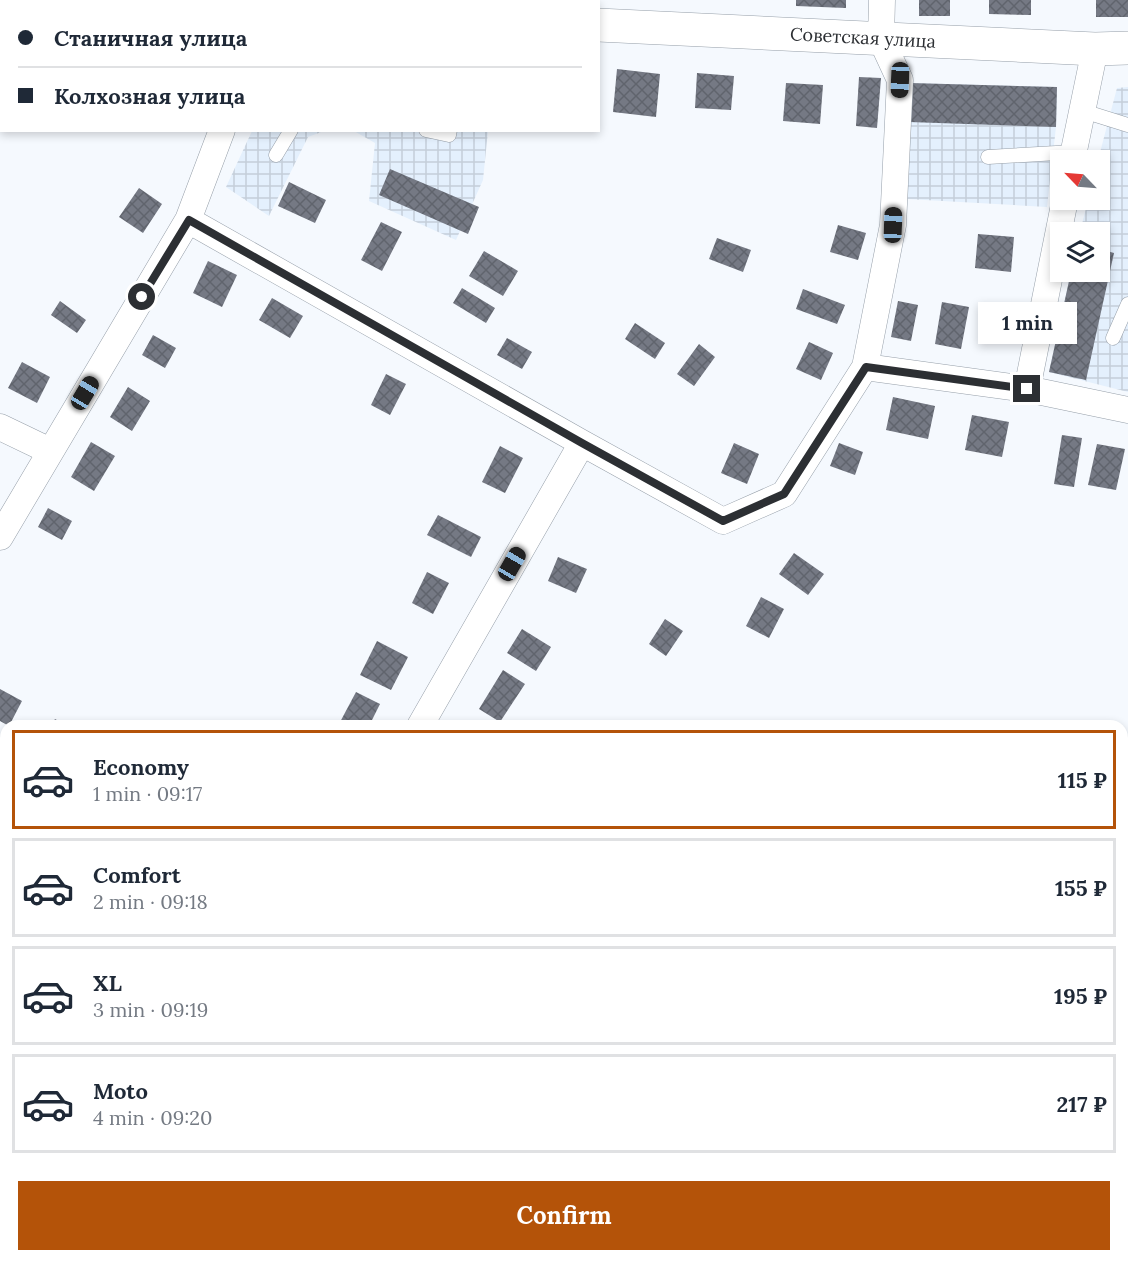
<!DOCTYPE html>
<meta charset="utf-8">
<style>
body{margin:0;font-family:Lora,serif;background:#f2f2f3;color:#1f2937;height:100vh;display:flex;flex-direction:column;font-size:22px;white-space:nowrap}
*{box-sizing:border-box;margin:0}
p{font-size:20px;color:#747a83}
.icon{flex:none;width:33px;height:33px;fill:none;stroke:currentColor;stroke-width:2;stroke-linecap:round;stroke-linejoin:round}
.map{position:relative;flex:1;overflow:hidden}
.drawer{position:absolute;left:0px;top:720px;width:1128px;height:542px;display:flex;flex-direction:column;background:#fff;border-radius:18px 18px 0 0;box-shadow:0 3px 9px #0003}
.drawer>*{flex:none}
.hud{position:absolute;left:0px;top:0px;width:600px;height:132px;box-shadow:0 3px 9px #0003;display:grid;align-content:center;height:132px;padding:0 18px;background:#fff}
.needle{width:39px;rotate:295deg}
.fabs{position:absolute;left:1050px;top:150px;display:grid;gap:12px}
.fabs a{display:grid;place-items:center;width:60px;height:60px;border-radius:0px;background:#fff;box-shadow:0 3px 9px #0003;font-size:30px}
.end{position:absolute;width:27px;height:27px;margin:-14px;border:8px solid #2c2f33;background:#fff;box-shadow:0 0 0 3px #fff}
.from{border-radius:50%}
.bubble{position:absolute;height:42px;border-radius:0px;background:#fff;box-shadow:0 3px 9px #0003;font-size:20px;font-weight:700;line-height:42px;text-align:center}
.car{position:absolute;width:18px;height:36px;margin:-18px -9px;border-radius:8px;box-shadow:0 0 4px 2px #0007;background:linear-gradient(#222 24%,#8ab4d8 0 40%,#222 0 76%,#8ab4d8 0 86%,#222 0)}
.hud b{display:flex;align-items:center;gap:21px;height:57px;font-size:22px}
.hud b+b{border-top:2px solid #e0e1e3}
.hud i{width:15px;height:15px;background:#1f2937}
ul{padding:10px 0 0;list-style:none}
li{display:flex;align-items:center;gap:18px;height:99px;margin:0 12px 9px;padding:0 6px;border:3px solid #e0e1e3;border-radius:0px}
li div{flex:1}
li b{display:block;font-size:22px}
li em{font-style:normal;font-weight:700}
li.current{border-color:#b45309}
li>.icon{width:54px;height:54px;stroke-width:1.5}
.action{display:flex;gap:12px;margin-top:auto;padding:12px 18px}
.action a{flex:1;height:69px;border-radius:0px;background:#b45309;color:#fff;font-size:24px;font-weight:700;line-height:69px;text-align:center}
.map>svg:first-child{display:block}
.industrial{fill:url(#industrial-grid)}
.building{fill:url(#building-cross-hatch)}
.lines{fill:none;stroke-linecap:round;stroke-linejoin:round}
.lane-casing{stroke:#969fa9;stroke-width:15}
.street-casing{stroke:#969fa9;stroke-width:27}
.secondary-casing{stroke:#969fa9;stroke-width:34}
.lane{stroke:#fff;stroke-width:14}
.street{stroke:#fff;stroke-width:26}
.secondary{stroke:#fff;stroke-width:33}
.route{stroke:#2c2f33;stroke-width:8}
.labels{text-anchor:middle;stroke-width:6;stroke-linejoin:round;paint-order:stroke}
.street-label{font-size:18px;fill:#2c2f33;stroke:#fff}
</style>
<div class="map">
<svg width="1128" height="1261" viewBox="0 0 1128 1261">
<defs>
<pattern id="industrial-grid" width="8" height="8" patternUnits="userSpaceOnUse" patternTransform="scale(1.5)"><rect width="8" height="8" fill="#e4f0fd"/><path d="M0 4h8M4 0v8" fill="none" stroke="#c4ced9"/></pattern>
<pattern id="building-cross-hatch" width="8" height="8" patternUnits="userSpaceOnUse" patternTransform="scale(1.5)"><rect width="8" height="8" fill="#757984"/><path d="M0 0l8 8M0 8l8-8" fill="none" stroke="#60646d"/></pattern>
</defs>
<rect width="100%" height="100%" fill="#f5f9fe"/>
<path class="industrial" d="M910 83 1057 87 1056 127 1047 207 907 199Z
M1128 87V392L1049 372 1071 272H1100V232H1080L1088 200H1100L1098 160 1117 88Z
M252 131H324L308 137 269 216 226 187Z
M354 131H488L483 180 456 240 369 201 375 143Z"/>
<path class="building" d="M796 0H846V8L796 6Z
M919 0H950V16H919Z
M989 0H1031V15L989 14Z
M1096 0H1128V17H1096Z
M617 69 660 74 656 117 613 112Z
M697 73 734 76 731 110 695 108Z
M859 77 881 78 877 128 856 126Z
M786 83 823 85 820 124 783 121Z
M910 83 1057 87 1056 127 909 122Z
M390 169 479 207 468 234 379 195Z
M289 182 326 200 315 223 278 206Z
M139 188 162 204 143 233 119 217Z
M381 222 402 232 382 271 361 260Z
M838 225 866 233 858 260 830 252Z
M978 234 1014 237 1011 272 975 268Z
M717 238 751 250 743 272 709 259Z
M1100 249 1114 253 1086 380 1049 372 1071 272H1100Z
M484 251 518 271 503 296 469 276Z
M208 261 237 275 222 307 193 293Z
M462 288 495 308 486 323 453 303Z
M803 289 845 305 837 324 796 309Z
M272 298 303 316 290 338 259 320Z
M60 301 86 320 77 333 51 315Z
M898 301 918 305 911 341 891 337Z
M942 302 969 307 961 349 935 344Z
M635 323 665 343 655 359 625 339Z
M153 335 176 348 165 368 142 355Z
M507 338 532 352 522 369 497 355Z
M809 342 833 353 821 380 796 369Z
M699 344 715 357 694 386 677 374Z
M22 362 50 377 37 403 8 388Z
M386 374 406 384 390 415 371 405Z
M128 387 150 401 132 431 110 417Z
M893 397 935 406 928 439 886 430Z
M972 415 1009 422 1002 457 965 450Z
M1062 435 1082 438 1074 487 1054 484Z
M91 442 115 456 94 491 71 477Z
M734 443 759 454 747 484 721 473Z
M839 443 863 452 855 475 830 466Z
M1097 444 1125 449 1116 490 1088 485Z
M500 446 523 458 505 493 482 482Z
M48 508 72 521 62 540 38 527Z
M438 515 481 537 471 557 427 535Z
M794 553 824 574 808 595 779 574Z
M558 557 587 569 576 593 548 581Z
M427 572 449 583 433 614 412 603Z
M761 597 784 609 769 638 746 626Z
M665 619 683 631 666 656 649 644Z
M522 629 551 647 536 671 507 653Z
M377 641 408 657 391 690 360 675Z
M503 670 525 684 500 722 479 709Z
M0 689 22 701 9 726 0 721Z
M356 692 380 704 369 726H343L339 724Z
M55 719 68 726H51Z
M0 815 6 817V844L0 858Z
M153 1256H187L196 1261H151L150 1260Z"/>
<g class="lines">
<defs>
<path id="lane" d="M15 2V0
M1083 111 1128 125
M426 130 449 135 450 130
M276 155 291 130
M988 157 1074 152
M1113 338 1128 304"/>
<path id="street" d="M271 2 272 0
M1072 160 1095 49
M188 220 582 443 723 521 784 494 865 367 1027 389 1128 410
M865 367 893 225 900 80 881 39 882 0
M1027 389 1065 200
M0 427 50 451
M0 537 188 220 222 130
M420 726 582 443
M0 770 6 773
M0 1130 6 1132
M242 1256 249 1261
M115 1261 119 1256"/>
<path id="secondary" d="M234 0 243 2
M598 25 1095 49 1128 48"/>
</defs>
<use href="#lane" class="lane-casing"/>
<use href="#street" class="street-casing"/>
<use href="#secondary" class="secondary-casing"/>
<use href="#lane" class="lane"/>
<use href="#street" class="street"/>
<use href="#secondary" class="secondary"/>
</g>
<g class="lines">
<path class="route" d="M142 297 189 220 582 443 723 521 784 494 866 367 1027 389"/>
</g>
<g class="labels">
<g class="street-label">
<text transform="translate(863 38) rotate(3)" y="6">Советская улица</text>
</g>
</g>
</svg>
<div class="fabs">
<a><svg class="needle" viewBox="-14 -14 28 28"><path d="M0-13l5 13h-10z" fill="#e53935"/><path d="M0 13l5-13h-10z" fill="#747a83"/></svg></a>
<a><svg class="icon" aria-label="layers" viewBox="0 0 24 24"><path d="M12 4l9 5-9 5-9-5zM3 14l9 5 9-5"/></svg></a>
</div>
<i class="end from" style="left:142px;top:297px"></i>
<i class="end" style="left:1027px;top:389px"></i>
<div class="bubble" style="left:978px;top:302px;width:99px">1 min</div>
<i class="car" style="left:900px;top:80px;rotate:182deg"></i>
<i class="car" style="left:893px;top:225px;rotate:2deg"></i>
<i class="car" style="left:85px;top:393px;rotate:31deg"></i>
<i class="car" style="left:512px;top:564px;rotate:30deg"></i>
<div class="hud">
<b><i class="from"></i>Станичная улица</b>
<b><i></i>Колхозная улица</b>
</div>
<section class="drawer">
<ul>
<li class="current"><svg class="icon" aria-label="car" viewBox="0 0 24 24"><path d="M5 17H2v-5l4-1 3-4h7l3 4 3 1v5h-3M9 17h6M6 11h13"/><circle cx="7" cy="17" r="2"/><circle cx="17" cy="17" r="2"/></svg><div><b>Economy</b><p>1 min · 09:17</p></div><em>115 ₽</em></li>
<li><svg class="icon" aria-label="car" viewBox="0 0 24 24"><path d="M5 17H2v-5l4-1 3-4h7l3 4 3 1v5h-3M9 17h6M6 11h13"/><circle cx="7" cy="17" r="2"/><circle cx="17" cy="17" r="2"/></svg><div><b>Comfort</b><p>2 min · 09:18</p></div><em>155 ₽</em></li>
<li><svg class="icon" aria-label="car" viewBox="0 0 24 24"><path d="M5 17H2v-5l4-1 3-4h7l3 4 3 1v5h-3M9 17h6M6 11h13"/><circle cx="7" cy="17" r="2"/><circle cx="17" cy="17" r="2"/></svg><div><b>XL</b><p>3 min · 09:19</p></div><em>195 ₽</em></li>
<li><svg class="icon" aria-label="car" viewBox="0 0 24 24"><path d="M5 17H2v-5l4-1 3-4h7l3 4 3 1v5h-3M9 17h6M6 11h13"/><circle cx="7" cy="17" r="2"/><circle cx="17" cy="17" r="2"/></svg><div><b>Moto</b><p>4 min · 09:20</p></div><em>217 ₽</em></li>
</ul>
<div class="action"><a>Confirm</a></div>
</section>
</div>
